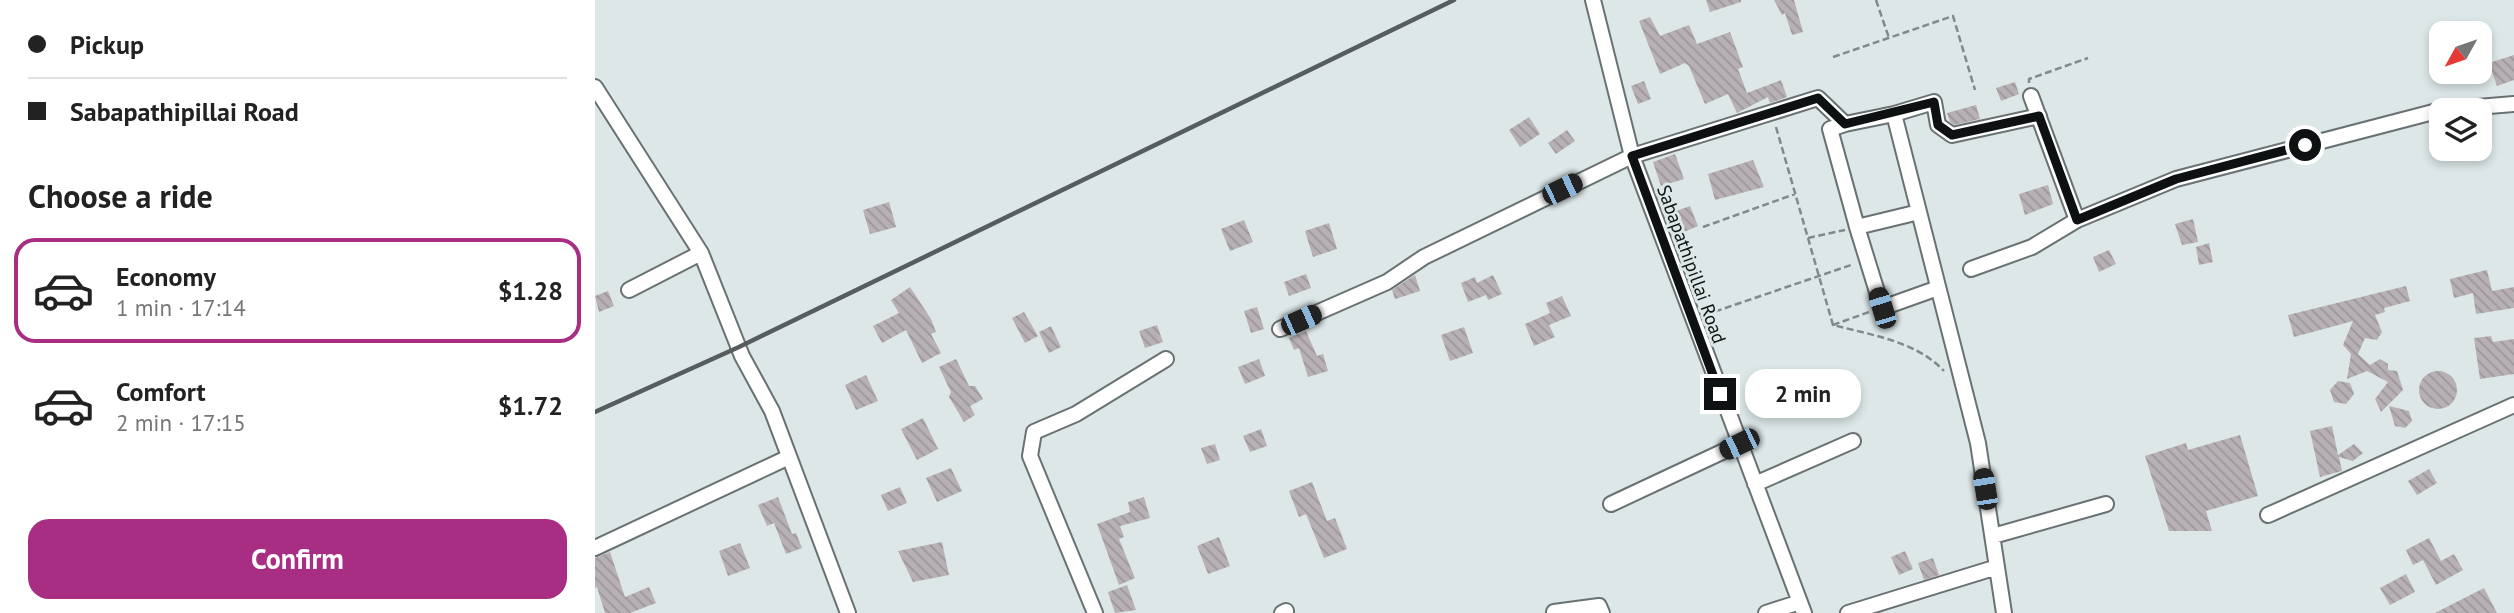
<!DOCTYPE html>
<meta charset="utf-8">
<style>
body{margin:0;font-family:"PT Sans",sans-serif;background:#f2f2f2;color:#222;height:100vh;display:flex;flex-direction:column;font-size:26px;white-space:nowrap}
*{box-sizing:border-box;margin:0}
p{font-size:23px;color:#767676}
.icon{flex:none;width:38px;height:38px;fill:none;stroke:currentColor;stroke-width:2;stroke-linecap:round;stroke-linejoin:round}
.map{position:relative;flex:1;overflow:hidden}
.sheet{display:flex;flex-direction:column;background:#fff;width:595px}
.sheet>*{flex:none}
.banner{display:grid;align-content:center;height:154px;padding:0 28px;background:#fff}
.needle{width:46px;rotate:230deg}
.controls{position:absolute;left:1834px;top:21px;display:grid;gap:14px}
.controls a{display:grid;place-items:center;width:63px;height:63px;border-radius:14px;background:#fff;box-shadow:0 4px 10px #0003;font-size:35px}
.end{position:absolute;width:32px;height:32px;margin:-16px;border:9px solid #0e1112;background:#fff;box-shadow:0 0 0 4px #fff}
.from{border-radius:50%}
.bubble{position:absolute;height:49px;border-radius:21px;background:#fff;box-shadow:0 4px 10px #0003;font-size:23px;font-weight:800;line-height:49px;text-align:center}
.car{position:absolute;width:21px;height:42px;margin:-21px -10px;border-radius:9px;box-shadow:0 0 5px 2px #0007;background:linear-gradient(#222 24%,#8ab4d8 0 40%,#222 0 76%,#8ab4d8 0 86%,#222 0)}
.banner b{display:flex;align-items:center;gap:24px;height:66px;font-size:26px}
.banner b+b{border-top:2px solid #e0e0e0}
.banner i{width:18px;height:18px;background:#222}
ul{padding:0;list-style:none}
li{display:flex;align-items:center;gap:21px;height:105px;margin:0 14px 10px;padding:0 14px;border:4px solid transparent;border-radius:21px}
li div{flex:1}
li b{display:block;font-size:26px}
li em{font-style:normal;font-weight:800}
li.active{border-color:#a82e84}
li>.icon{width:63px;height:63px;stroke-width:1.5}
h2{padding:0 28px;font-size:32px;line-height:84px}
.cta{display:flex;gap:14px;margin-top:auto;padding:14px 28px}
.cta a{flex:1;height:80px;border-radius:21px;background:#a82e84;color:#fff;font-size:28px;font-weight:800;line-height:80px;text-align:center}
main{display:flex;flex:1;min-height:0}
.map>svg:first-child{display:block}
.building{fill:url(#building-back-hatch)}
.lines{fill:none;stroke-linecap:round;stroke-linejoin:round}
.minor-casing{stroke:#697172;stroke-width:18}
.path{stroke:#82898a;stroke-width:2.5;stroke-dasharray:7 3.5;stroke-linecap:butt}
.minor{stroke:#fff;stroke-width:14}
.rail{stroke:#575d5e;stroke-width:4.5}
.route{stroke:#0e1112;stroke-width:9}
.labels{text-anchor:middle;stroke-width:6;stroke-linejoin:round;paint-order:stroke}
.street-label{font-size:19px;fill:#0e1112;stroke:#dde7e8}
</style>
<main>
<section class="sheet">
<div class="banner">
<b><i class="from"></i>Pickup</b>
<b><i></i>Sabapathipillai Road</b>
</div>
<h2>Choose a ride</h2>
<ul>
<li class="active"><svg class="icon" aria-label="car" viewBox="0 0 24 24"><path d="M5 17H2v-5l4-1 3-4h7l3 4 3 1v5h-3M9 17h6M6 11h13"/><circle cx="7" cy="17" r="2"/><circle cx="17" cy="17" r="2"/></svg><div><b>Economy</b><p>1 min · 17:14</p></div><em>$1.28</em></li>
<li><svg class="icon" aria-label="car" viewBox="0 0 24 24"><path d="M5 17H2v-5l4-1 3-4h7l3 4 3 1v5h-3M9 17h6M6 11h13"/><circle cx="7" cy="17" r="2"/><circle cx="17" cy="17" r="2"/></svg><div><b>Comfort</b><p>2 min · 17:15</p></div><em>$1.72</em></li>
</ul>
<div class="cta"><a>Confirm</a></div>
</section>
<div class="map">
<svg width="1919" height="613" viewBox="0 0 1919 613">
<defs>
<pattern id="building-back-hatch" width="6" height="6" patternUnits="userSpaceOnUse" patternTransform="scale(1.75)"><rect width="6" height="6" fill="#b7b0b4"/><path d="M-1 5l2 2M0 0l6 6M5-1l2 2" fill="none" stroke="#9c969a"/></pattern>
</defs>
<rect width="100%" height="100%" fill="#dde7e8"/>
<path class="building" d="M1111 0H1146V2L1115 12Z
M1179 0H1199L1208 32 1197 35 1190 13 1187 15Z
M1055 17 1065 36 1094 25 1102 44 1135 32 1148 67 1143 69 1152 93 1186 80 1192 97 1175 103 1173 97 1142 113 1133 94 1110 104 1094 66 1090 63 1065 74 1044 21Z
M1919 55V80L1902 86 1894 63Z
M1049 81 1056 99 1043 104 1036 86Z
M1420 82 1424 94 1406 101 1401 88Z
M1381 105 1385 119 1359 125 1355 122 1352 113Z
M934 117 945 134 925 147 914 130Z
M972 130 980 141 961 154 953 143Z
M1080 154 1089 179 1066 186 1058 162Z
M1158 160 1169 187 1120 200 1113 174Z
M1453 185 1458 204 1430 215 1424 194Z
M294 202 301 227 275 234 268 210Z
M1095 206 1103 226 1089 232 1081 211Z
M1598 219 1603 242 1587 245 1580 224Z
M649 220 658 242 635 251 626 229Z
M734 223 742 249 718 257 710 231Z
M1614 243 1618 262 1604 265 1601 247Z
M1514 250 1521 264 1504 272 1498 257Z
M1892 270 1897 291 1919 287V308L1881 314 1878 293 1859 298 1855 279Z
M711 274 716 288 694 296 689 282Z
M820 275 825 291 800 299 797 290Z
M898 275 907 294 893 300 891 295 873 302 866 283 880 277 882 283Z
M1811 286 1815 301 1789 308 1790 312 1780 315 1787 332 1782 340 1770 338 1763 354 1775 365 1785 359 1793 364V370L1802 371 1808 390 1786 412 1780 399 1793 382 1772 371 1752 379 1756 354 1748 345 1758 321 1699 337 1693 315Z
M315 287 336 319 341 332 336 334 346 353 327 363 311 330 287 343 278 326 304 313 296 300Z
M13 291 19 306 4 312 0 296Z
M967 296 976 316 954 325 960 337 939 346 930 324 955 313 951 303Z
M662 307 669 329 656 333 649 311Z
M429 312 443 336 430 343 417 318Z
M562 325 568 342 550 348 544 331Z
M456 326 466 347 454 353 444 332Z
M869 327 878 353 855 361 846 335Z
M711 331 722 356 728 354 733 371 713 377 704 348 699 350 694 338Z
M1896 336 1898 342 1919 339V374L1885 379 1879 338Z
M361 359 374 386H380L388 399 375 406 380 415 369 422 354 397 356 392 344 367Z
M664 359 670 376 650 384 643 367Z
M1824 390a19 19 0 1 1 38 0a19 19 0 1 1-38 0Z
M271 375 283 401 261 410 250 385Z
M1743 381 1755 383 1759 394 1751 404 1739 402 1735 390Z
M1794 406 1814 411 1817 421 1810 428 1800 426Z
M328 418 343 449 322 460 306 429Z
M1737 426 1743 455 1759 444 1768 453 1758 461 1744 457 1747 471 1725 477 1715 431Z
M666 429 672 446 655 452 648 436Z
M1645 435 1663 496 1611 511 1617 531H1574L1550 456 1591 443 1593 450Z
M620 444 625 460 612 464 606 448Z
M356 468 367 491 342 502 331 478Z
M1834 469 1842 483 1822 495 1813 481Z
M717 482 732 521 740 518 752 549 729 558 711 514 704 517 694 491Z
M305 487 312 503 293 511 286 495Z
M183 497 197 534 201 533 207 548 191 554 179 523 172 526 163 505Z
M549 497 555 518 525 526 529 537 524 539 540 578 524 585 502 524 535 512 533 502Z
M624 537 635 566 613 574 602 546Z
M1834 538 1846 561 1859 554 1868 570 1841 585 1828 560 1818 565 1811 550Z
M347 542 354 575 318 582 303 551Z
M145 543 155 568 133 576 124 551Z
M1310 551 1318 569 1304 575 1296 557Z
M15 552 30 597 54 587 61 603 35 613H10L2 587 0 588V558Z
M1338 558 1344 575 1329 580 1323 563Z
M1811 574 1820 592 1795 605 1785 588Z
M532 585 541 610 520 613 513 592Z
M1889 588 1902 613H1840Z"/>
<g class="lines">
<defs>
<path id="minor" d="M998 0 1037 156 1209 613
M0 87 106 253
M1436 96 1482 220
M1846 110 1919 104
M1299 114 1339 102 1343 125 1357 135 1444 116
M1250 124 1235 129 1262 227 1324 212
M1262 227 1287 308 1343 288
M1376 269 1437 247 1482 220 1581 179 1846 110
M34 290 106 253 147 356 177 411 253 613
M685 329 792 282 829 257 1037 156 1223 98 1250 124 1299 114 1383 443 1409 613
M1160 484 1258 441
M1016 504 1144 444
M1673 515 1919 405
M1398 536 1511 504
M0 548 194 457
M959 612 1004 606 1007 613
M500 613 435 456 439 432 481 414 571 359
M687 613 691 611
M1171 613 1205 602
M1253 613 1402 567"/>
</defs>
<use href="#minor" class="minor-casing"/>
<path class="path" d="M1281 0 1294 38
M1238 57 1358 16 1380 90
M1434 83V79L1493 58
M1181 127 1238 325
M1108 227 1200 194
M1213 238 1250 230
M1274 312 1238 325C1276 335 1321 341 1349 371
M1110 315 1259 264"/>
<use href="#minor" class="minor"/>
<path class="rail" d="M0 412 144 347 859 0"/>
</g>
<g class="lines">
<path class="route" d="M1125 394 1037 156 1223 98 1250 124 1339 102 1343 125 1357 135 1444 116 1482 220 1581 179 1710 145"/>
</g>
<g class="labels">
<g class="street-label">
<text transform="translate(1097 264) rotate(70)" y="7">Sabapathipillai Road</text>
</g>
</g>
</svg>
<div class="controls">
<a><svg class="needle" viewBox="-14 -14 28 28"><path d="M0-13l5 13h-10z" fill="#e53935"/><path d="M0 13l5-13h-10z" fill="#767676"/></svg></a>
<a><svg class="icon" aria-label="layers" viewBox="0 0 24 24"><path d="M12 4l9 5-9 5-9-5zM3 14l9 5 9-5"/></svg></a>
</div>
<i class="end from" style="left:1710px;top:145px"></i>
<i class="end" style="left:1125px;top:394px"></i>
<div class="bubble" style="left:1150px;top:369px;width:116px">2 min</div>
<i class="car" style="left:967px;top:189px;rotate:64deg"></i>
<i class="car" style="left:1287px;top:308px;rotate:343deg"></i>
<i class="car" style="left:706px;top:320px;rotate:66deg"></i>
<i class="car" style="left:1144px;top:444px;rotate:244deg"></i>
<i class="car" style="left:1390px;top:489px;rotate:351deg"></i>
</div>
</main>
